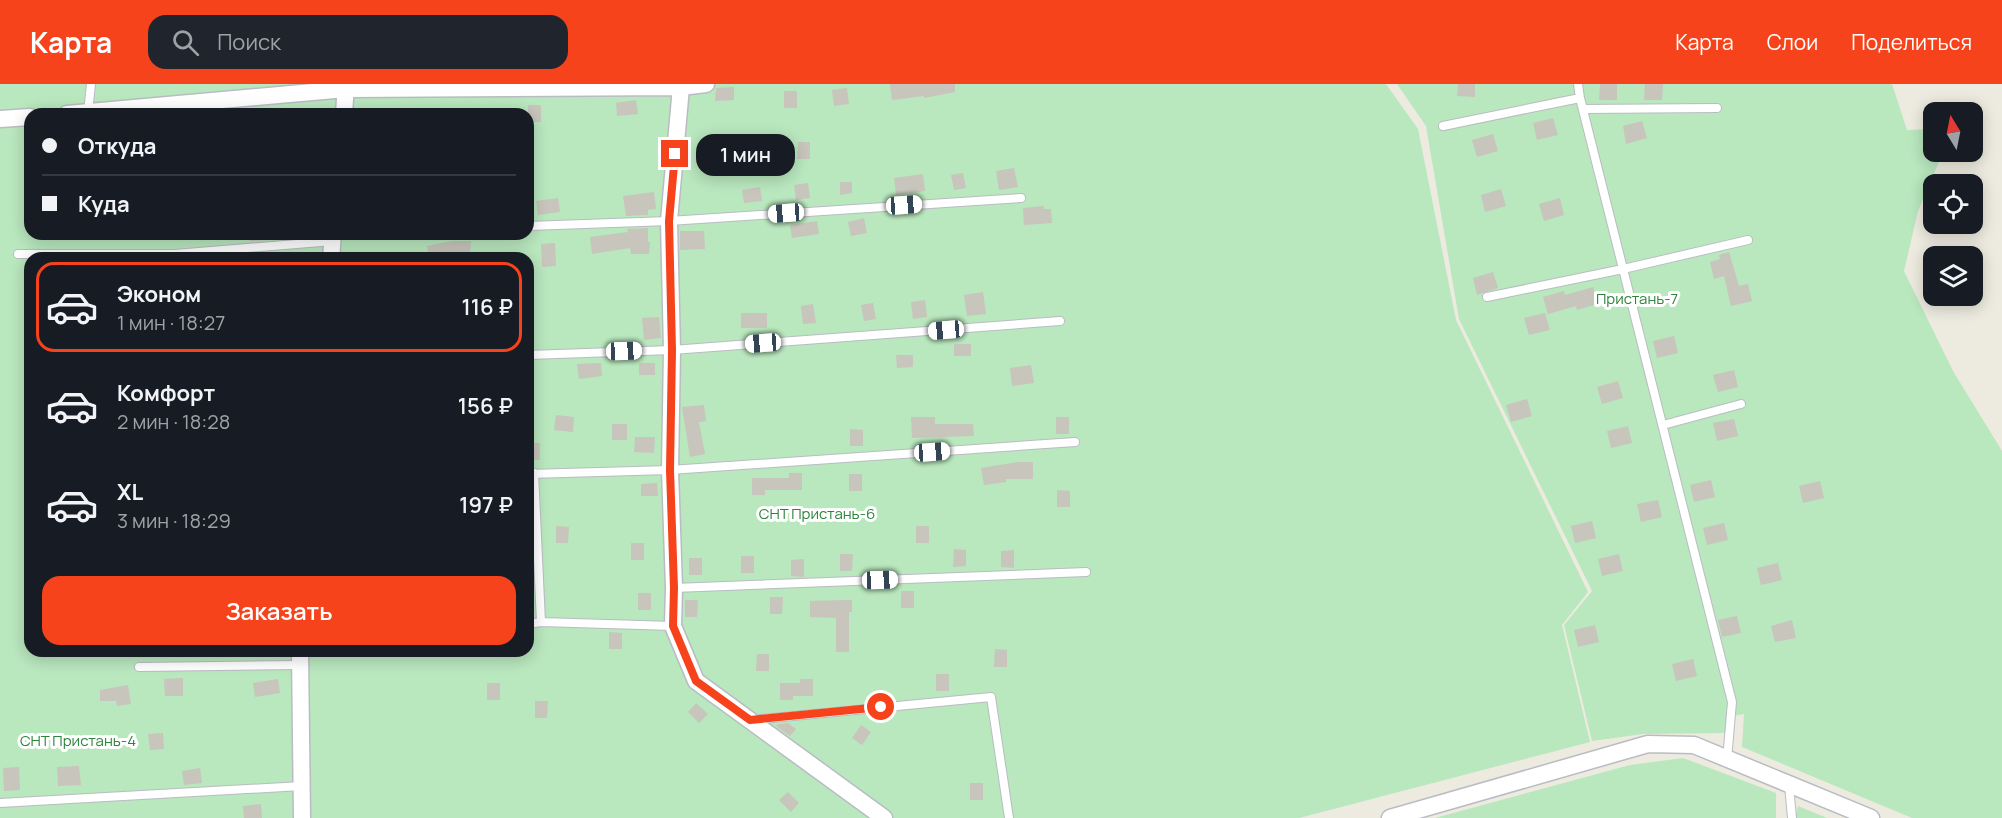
<!DOCTYPE html>
<html lang="ru">
<meta charset="utf-8">
<style>
body{margin:0;font-family:Manrope,sans-serif;background:#20242c;color:#f1f3f6;height:100vh;display:flex;flex-direction:column;font-size:22px;white-space:nowrap}
*{box-sizing:border-box;margin:0}
p{font-size:20px;color:#9ea1a6}
.icon{flex:none;width:33px;height:33px;fill:none;stroke:currentColor;stroke-width:2;stroke-linecap:round;stroke-linejoin:round}
.map{position:relative;flex:1;overflow:hidden}
.details{position:absolute;left:24px;top:168px;width:510px;height:405px;display:flex;flex-direction:column;background:#171b24;border-radius:18px;box-shadow:0 3px 15px #0003}
.details>*{flex:none}
.hud{position:absolute;left:24px;top:24px;width:510px;height:132px;border-radius:18px;box-shadow:0 3px 15px #0003;display:grid;align-content:center;height:132px;padding:0 18px;background:#171b24}
.needle{width:39px;rotate:350deg}
.fabs{position:absolute;left:1923px;top:18px;display:grid;gap:12px}
.fabs a{display:grid;place-items:center;width:60px;height:60px;border-radius:12px;background:#171b24;box-shadow:0 3px 15px #0003;font-size:30px}
.end{position:absolute;width:27px;height:27px;margin:-14px;border:8px solid #f6431c;background:#fff;box-shadow:0 0 0 3px #fff}
.from{border-radius:50%}
.bubble{position:absolute;height:42px;border-radius:18px;background:#171b24;box-shadow:0 3px 15px #0003;font-size:20px;font-weight:600;line-height:42px;text-align:center}
.car{position:absolute;width:18px;height:36px;margin:-18px -9px;border-radius:8px;box-shadow:0 0 4px 2px #0007;background:linear-gradient(#fff 24%,#345 0 40%,#fff 0 76%,#345 0 86%,#fff 0)}
.hud b{display:flex;align-items:center;gap:21px;height:57px;font-size:22px}
.hud b+b{border-top:2px solid #363941}
.hud i{width:15px;height:15px;background:#f1f3f6}
ul{padding:10px 0 0;list-style:none}
li{display:flex;align-items:center;gap:18px;height:90px;margin:0 12px 9px;padding:0 6px;border:3px solid transparent;border-radius:18px}
li div{flex:1}
li b{display:block;font-size:22px}
li em{font-style:normal;font-weight:600}
li.current{border-color:#f6431c}
li>.icon{width:54px;height:54px;stroke-width:1.5}
.button{display:flex;gap:12px;margin-top:auto;padding:12px 18px}
.button a{flex:1;height:69px;border-radius:18px;background:#f6431c;color:#fff;font-size:24px;font-weight:600;line-height:69px;text-align:center}
header{display:flex;align-items:center;gap:36px;box-sizing:border-box;height:84px;padding:0 30px;background:#f6431c;color:#fff}
header strong{font-size:28px}
nav{display:flex;gap:33px;margin-inline-start:auto;font-size:21px}
.search{width:420px;height:54px;background:#20242c;display:flex;align-items:center;gap:15px;box-sizing:border-box;padding:0 21px;border-radius:18px;color:#9ea1a6;font-size:22px}
.map>svg:first-child{display:block}
.green{fill:#b9e7be;fill-rule:evenodd}
.building{fill:#c8c5bc}
.lines{fill:none;stroke-linecap:round;stroke-linejoin:round}
.lane-casing{stroke:#babcc3;stroke-width:10}
.street-casing{stroke:#babcc3;stroke-width:19}
.lane{stroke:#fff;stroke-width:8}
.street{stroke:#fff;stroke-width:16}
.route{stroke:#f6431c;stroke-width:8}
.labels{text-anchor:middle;stroke-width:6;stroke-linejoin:round;paint-order:stroke}
.park-label{font-size:15px;fill:#2e843b;stroke:#fff}
</style>
<header>
<strong>Карта</strong>
<div class="search"><svg class="icon" aria-label="search" viewBox="0 0 24 24"><circle cx="10" cy="10" r="6"/><path d="M15 15l6 6"/></svg>Поиск</div>
<nav><a>Карта</a><a>Слои</a><a>Поделиться</a></nav>
</header>
<div class="map">
<svg width="2002" height="734" viewBox="0 0 2002 734">
<rect width="100%" height="100%" fill="#edebdf"/>
<path class="green" d="M0 0H1386L1418 45 1456 236 1588 508 1562 541 1590 658 1299 734H0ZM30 30H528V150H30ZM30 174H528V567H30Z
M1397 0H1892L1907 46 1930 45 1933 54 1934 68H1939L1941 73 1918 127 1904 187 1953 287 2002 367V734H1912L1742 663 1744 630 1734 632 1726 649 1643 650 1592 657 1564 541 1592 507 1459 235 1426 42Z
M1683 674 1776 709V734H1435L1630 681Z
M1798 722 1827 734H1795Z"/>
<path class="building" d="M890 0H955V8L924 14V12L892 16Z
M1458 0H1475V13L1457 12Z
M1600 0H1617V16H1599Z
M1645 0H1663L1662 16H1644Z
M734 3V16L715 17 716 4Z
M847 4 849 20 834 22 832 6Z
M784 7H797V24H784Z
M636 16 638 30 617 32 616 19Z
M528 21H541V38H528Z
M1553 34 1558 51 1537 56 1533 39Z
M1642 37 1647 54 1626 60 1623 42Z
M1493 50 1498 67 1477 73 1472 56Z
M798 58H810V75H797Z
M1014 84 1018 103 999 106 996 87Z
M963 89 966 104 954 106 951 91Z
M923 90 925 107 896 111 894 94Z
M840 98H852V109L840 111Z
M808 99 810 114 796 116 794 101Z
M760 103 762 117 744 119 742 106Z
M1501 105 1506 122 1485 128 1481 111Z
M654 108 656 125 648 126V131L626 132 623 112Z
M558 114 560 128 538 131 536 117Z
M1560 114 1564 131 1544 137 1539 120Z
M1044 122V125H1051L1052 139 1024 141 1023 124Z
M864 134 867 149 851 152 848 138Z
M817 137 819 150 792 154 790 141Z
M648 144V158H650L649 170H631L630 164 592 170 590 153 628 148 627 145Z
M680 147H704L705 165 680 166Z
M250 150H268V156L250 157Z
M452 157H471L470 174H429L427 162Z
M555 159 556 182 542 183 541 160Z
M1729 168 1739 202 1748 200 1752 217 1731 222 1724 192 1714 195 1710 178 1720 175 1719 171Z
M268 169V174H250V170Z
M1493 188 1498 204 1477 211 1473 194Z
M1593 203 1597 220 1577 226 1576 222 1548 230 1543 213 1564 207 1565 211Z
M983 208 986 230 967 232 964 211Z
M925 216 927 233 913 235 911 218Z
M873 219 876 235 864 237 861 221Z
M813 220 816 239 803 240 801 222Z
M741 229H767V244H741Z
M1545 229 1550 246 1529 251 1524 234Z
M659 233 661 254 644 256 642 234Z
M1674 252 1678 269 1657 274 1653 257Z
M954 260H971V272H954Z
M896 271H913V283L897 284Z
M601 279 602 292 579 295 577 280Z
M639 279H655V291H639Z
M1031 281 1034 299 1012 302 1010 284Z
M1734 286 1738 303 1718 308 1713 291Z
M1618 297 1623 314 1602 320 1597 303Z
M1527 315 1532 332 1511 338 1506 321Z
M704 321 706 337 699 338 705 370 690 373 682 323Z
M556 331 574 333 573 348 554 346Z
M911 333H935V340H973L974 352 912 354Z
M1056 333H1069V350H1056Z
M1734 335 1738 352 1717 357 1713 339Z
M612 340H627V356H612Z
M1628 342 1632 359 1611 364 1607 347Z
M850 345 863 346V362H850Z
M635 353H655L654 369 634 368Z
M528 359H540V376H528Z
M1018 378H1033V395H1006V398L984 401 981 384Z
M789 389H802V406H765V411H752V394H789Z
M849 390H862V407H849Z
M1711 396 1715 413 1694 418 1690 401Z
M1820 397 1824 414 1803 419 1799 402Z
M657 399 658 412H641V400Z
M1057 406 1070 407V423H1057Z
M1658 416 1662 433 1641 438 1637 420Z
M1592 437 1596 454 1575 459 1571 442Z
M1724 439 1728 456 1707 461 1703 444Z
M556 442 569 443 568 459H556Z
M916 442H929V459H916Z
M631 459H644V476H631Z
M954 465 966 466V482L953 483Z
M1014 466V484L1001 483V467Z
M840 470H853L852 487H840Z
M1619 470 1623 487 1602 492 1598 475Z
M741 472H754V489H741Z
M689 474H702V491H689Z
M804 475V493L791 492V476Z
M1778 479 1782 496 1761 501 1757 484Z
M901 507H914V524H901Z
M638 509H651V526H638Z
M770 513H783L782 530H770Z
M685 516H698L697 533H685Z
M845 516H852V528H849V568H836V534L810 533V517Z
M1737 532 1741 549 1722 553 1718 536Z
M1792 536 1796 554 1775 558 1771 542Z
M1595 541 1599 558 1578 563 1574 546Z
M609 548 622 549V565H609Z
M995 565 1007 566V583H994Z
M757 570H769V587H756Z
M1693 575 1697 592 1676 597 1672 580Z
M936 590H949V607H936Z
M183 594V612H165L164 595Z
M278 595 280 609 255 613 253 599Z
M800 595H813V612H793V616H780V599H800Z
M487 599H500V616H487Z
M128 601 131 620 117 622 116 617H100V606Z
M535 617H548L547 634H535Z
M696 619 708 630 699 639 688 628Z
M788 639 796 645 790 652 776 642 778 640Z
M861 641 871 648 862 661 852 654Z
M163 649 164 665 150 666 148 650Z
M79 682 81 701 58 702 57 683Z
M19 683 20 706 4 707 3 684Z
M200 684 202 699 184 701 182 687Z
M970 699H983V716H970Z
M788 708 799 719 791 728 779 716Z
M261 720 262 734H244L243 722Z"/>
<g class="lines">
<defs>
<path id="lane" d="M1578 0 1580 14 1732 618 1727 676
M1583 25 1717 24
M88 28 91 0
M1443 42 1580 14
M528 142 669 137 1021 114
M18 170H175L333 157
M1487 213 1623 185 1748 156
M528 271 672 266 1060 237
M1663 341 1741 320
M534 389 541 538
M528 390 670 386 1075 358
M674 504 1086 488
M528 540 541 538 673 542
M139 583 300 581
M752 636 991 613 1009 734
M1789 701 1792 734
M0 719 302 702"/>
<path id="street" d="M706 0 681 3 669 137 672 266 670 386 674 504 673 542 696 597 884 734
M67 30 346 5 681 3
M344 30 346 0
M0 35 30 33
M331 174 333 150
M300 567 302 734
M1390 734 1648 660 1694 661 1871 734"/>
</defs>
<use href="#lane" class="lane-casing"/>
<use href="#street" class="street-casing"/>
<use href="#lane" class="lane"/>
<use href="#street" class="street"/>
</g>
<g class="lines">
<path class="route" d="M675 70 669 137 672 266 670 386 674 504 673 542 696 597 750 636 881 623"/>
</g>
<g class="labels">
<g class="park-label">
<text x="1637" y="220">Пристань-7</text>
<text x="817" y="435">СНТ Пристань-6</text>
<text x="78" y="662">СНТ Пристань-4</text>
</g>
</g>
</svg>
<div class="fabs">
<a><svg class="needle" viewBox="-14 -14 28 28"><path d="M0-13l5 13h-10z" fill="#e53935"/><path d="M0 13l5-13h-10z" fill="#9ea1a6"/></svg></a>
<a><svg class="icon" aria-label="locate" viewBox="0 0 24 24"><circle cx="12" cy="12" r="6"/><path d="M12 2v4M12 18v4M2 12h4M18 12h4"/></svg></a>
<a><svg class="icon" aria-label="layers" viewBox="0 0 24 24"><path d="M12 4l9 5-9 5-9-5zM3 14l9 5 9-5"/></svg></a>
</div>
<i class="end from" style="left:881px;top:623px"></i>
<i class="end" style="left:675px;top:70px"></i>
<div class="bubble" style="left:696px;top:50px;width:99px">1 мин</div>
<i class="car" style="left:904px;top:121px;rotate:86deg"></i>
<i class="car" style="left:786px;top:129px;rotate:266deg"></i>
<i class="car" style="left:946px;top:246px;rotate:265deg"></i>
<i class="car" style="left:763px;top:259px;rotate:266deg"></i>
<i class="car" style="left:624px;top:267px;rotate:88deg"></i>
<i class="car" style="left:932px;top:368px;rotate:86deg"></i>
<i class="car" style="left:880px;top:496px;rotate:88deg"></i>
<div class="hud">
<b><i class="from"></i>Откуда</b>
<b><i></i>Куда</b>
</div>
<section class="details">
<ul>
<li class="current"><svg class="icon" aria-label="car" viewBox="0 0 24 24"><path d="M5 17H2v-5l4-1 3-4h7l3 4 3 1v5h-3M9 17h6M6 11h13"/><circle cx="7" cy="17" r="2"/><circle cx="17" cy="17" r="2"/></svg><div><b>Эконом</b><p>1 мин · 18:27</p></div><em>116 ₽</em></li>
<li><svg class="icon" aria-label="car" viewBox="0 0 24 24"><path d="M5 17H2v-5l4-1 3-4h7l3 4 3 1v5h-3M9 17h6M6 11h13"/><circle cx="7" cy="17" r="2"/><circle cx="17" cy="17" r="2"/></svg><div><b>Комфорт</b><p>2 мин · 18:28</p></div><em>156 ₽</em></li>
<li><svg class="icon" aria-label="car" viewBox="0 0 24 24"><path d="M5 17H2v-5l4-1 3-4h7l3 4 3 1v5h-3M9 17h6M6 11h13"/><circle cx="7" cy="17" r="2"/><circle cx="17" cy="17" r="2"/></svg><div><b>XL</b><p>3 мин · 18:29</p></div><em>197 ₽</em></li>
</ul>
<div class="button"><a>Заказать</a></div>
</section>
</div>
